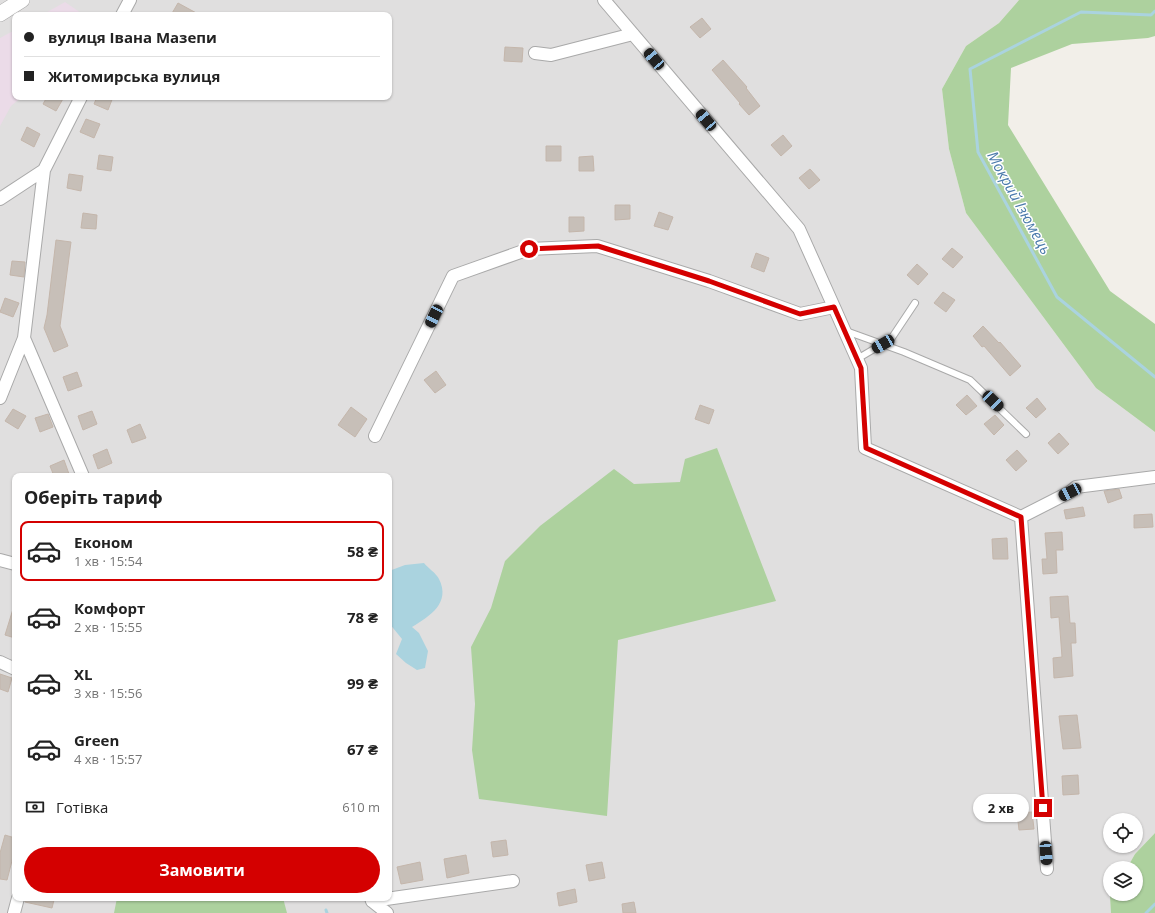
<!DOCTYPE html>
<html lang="uk">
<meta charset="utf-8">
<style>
body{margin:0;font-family:"Open Sans",sans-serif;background:#f6f6f6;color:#222;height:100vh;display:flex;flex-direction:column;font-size:15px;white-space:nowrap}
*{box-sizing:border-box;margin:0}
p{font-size:13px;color:#767676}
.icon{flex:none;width:22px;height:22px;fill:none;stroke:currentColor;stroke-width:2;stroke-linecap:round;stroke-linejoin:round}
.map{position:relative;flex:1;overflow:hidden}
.drawer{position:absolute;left:12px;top:473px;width:380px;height:428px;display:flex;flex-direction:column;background:#fff;border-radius:8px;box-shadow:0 1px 3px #0004}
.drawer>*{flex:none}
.hud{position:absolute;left:12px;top:12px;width:380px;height:88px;border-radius:8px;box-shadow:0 1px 3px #0004;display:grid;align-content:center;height:88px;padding:0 12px;background:#fff}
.tools{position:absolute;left:1103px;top:813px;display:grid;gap:8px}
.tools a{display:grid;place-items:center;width:40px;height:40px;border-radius:50%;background:#fff;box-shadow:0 1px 3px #0004;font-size:20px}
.end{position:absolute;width:18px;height:18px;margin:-9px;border:5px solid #d40000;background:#fff;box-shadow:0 0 0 2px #fff}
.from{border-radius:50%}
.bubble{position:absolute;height:28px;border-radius:14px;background:#fff;box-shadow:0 1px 3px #0004;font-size:13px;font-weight:700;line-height:28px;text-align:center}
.car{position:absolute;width:12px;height:24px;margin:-12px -6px;border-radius:5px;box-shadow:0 0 3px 1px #0007;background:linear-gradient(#222 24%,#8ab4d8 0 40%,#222 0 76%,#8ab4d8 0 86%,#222 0)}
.hud b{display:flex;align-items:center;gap:14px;height:38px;font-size:15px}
.hud b+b{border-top:1px solid #e0e0e0}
.hud i{width:10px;height:10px;background:#222}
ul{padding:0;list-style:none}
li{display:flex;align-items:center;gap:12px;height:60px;margin:0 8px 6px;padding:0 4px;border:2px solid transparent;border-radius:8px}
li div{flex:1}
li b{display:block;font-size:15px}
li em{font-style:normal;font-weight:700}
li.on{border-color:#d40000}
li>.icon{width:36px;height:36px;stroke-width:1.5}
h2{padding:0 12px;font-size:18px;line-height:48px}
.pay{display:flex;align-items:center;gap:10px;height:44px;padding:0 12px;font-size:15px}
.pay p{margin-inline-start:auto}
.primary-button{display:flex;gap:8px;margin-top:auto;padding:8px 12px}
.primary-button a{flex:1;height:46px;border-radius:24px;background:#d40000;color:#fff;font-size:16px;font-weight:700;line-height:46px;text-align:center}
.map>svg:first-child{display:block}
.residential{fill:#e0dfdf;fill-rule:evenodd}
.industrial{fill:#ebdbe8}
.forest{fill:#add19e}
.water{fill:#aad3df}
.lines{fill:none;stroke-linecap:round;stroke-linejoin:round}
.stream{stroke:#aad3df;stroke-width:3}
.building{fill:#c7bfb8;stroke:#c4b6ab}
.service-casing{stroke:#a9a9a9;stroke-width:8}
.minor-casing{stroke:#a9a9a9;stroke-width:14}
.tertiary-casing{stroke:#a9a9a9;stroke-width:16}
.service{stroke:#fff;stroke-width:6}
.minor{stroke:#fff;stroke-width:12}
.tertiary{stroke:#fff;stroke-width:15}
.route{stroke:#d40000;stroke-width:5}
.labels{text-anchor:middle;stroke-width:3;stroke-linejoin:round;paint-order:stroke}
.water-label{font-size:15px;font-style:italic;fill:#4a7aab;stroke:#fff}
</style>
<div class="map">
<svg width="1155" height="913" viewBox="0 0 1155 913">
<rect width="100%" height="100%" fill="#f2efe9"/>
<path class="residential" d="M0 0H1019L999 23 966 46 942 89 949 149 966 213 1096 388 1155 432V833L1135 854 1127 868H1110L1111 913H0ZM15 15H389V97H15ZM15 476H389V898H15ZM1110 820H1136V846H1110Z"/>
<path class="industrial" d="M65 2 84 15H42Z
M15 30V97H22L11 106 0 126V38Z"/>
<path class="forest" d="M1019 0H1155V36L1148 38 1072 44 1011 68 1008 125 1110 291 1155 324V432L1096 388 966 213 949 149 942 89 966 46 999 23Z
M717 448 776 601 618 640 607 816 479 799 472 750 475 704 471 647 491 608 505 561 540 526 614 469 634 484 680 482 685 459Z
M1155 833V913H1111L1110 896 1112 894H1136V868H1127L1135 854Z
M117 898H283L287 913H114Z"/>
<path class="water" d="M424 563C428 568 436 573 439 579 451 603 430 616 412 627L419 633 428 651 425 668 417 670 406 663 396 654 402 639 389 623V571L405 565Z"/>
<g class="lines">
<path class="stream" d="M1155 11 1151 15 1081 12 970 69 978 152 1057 297 1155 377
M326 910 327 913
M1146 913 1155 904"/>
</g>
<path class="building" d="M178 3 200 15H171Z
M702 18 711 29 700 38 690 27Z
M505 47 523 48 522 62 504 61Z
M723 60 747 87 746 88 760 106 749 115 739 104 740 103 712 70Z
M47 97H64L56 111 43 104Z
M97 97H113L108 110 94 104Z
M86 119 100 124 94 138 80 132Z
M27 127 40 134 34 147 21 140Z
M783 135 792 146 781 156 771 145Z
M546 146H561V161H546Z
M99 155 113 157 111 171 97 169Z
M593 156 594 171H579V157Z
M810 169 820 180 809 189 799 178Z
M69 174 83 176 81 191 67 188Z
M615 205H630V219L615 220Z
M659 212 673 217 668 230 654 226Z
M83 213 97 215 96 229 81 228Z
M569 217H584V231L569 232Z
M56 240 71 242 60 326 68 346 54 352 44 328 47 315Z
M952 248 963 257 953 268 942 259Z
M756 253 769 258 764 272 751 267Z
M12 261 25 262 24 277 10 275Z
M917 264 928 274 918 285 907 275Z
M943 292 955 300 946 312 934 303Z
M5 298 19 303 13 317 0 312Z
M983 326 999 343 1000 342 1021 366 1010 376 984 346 982 347 973 336Z
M436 371 446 385 435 393 424 380Z
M77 372 82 386 68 391 63 377Z
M967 395 977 406 966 415 956 405Z
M1037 398 1046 409 1036 418 1026 408Z
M700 405 714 410 709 424 695 419Z
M351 407 367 419 355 437 338 425Z
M13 409 26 416 18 429 5 421Z
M92 411 97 424 83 430 78 416Z
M48 414 53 427 40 432 35 418Z
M995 415 1004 425 994 435 984 424Z
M140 424 146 438 132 443 127 430Z
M1059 433 1069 444 1058 454 1048 443Z
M107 449 112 463 98 469 93 455Z
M1017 450 1027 461 1016 471 1006 460Z
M64 460 69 474 64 476H54L50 466Z
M1119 489 1122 498 1108 503 1104 491Z
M1083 507 1085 516 1066 519 1064 510Z
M1152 514 1153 527 1134 528V515Z
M1062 532 1063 550H1056L1057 573 1043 574 1042 559H1047L1045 533Z
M1007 538 1008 559H993L992 539Z
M1068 596 1070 623H1075L1076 643H1071L1073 676 1054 678 1053 658 1062 657 1059 617 1051 618 1050 597Z
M13 609H15V638L5 635Z
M0 674 12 678 8 692 0 689Z
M1077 715 1081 748 1063 749 1059 716Z
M1078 775 1079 794 1063 795 1062 776Z
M1032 812 1034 829 1019 830 1017 813Z
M5 835 15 838V853H14L7 880 0 879V853Z
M506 840 508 855 493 857 491 842Z
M466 855 469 873 447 878 444 859Z
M420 862 423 880 401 884 397 867Z
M602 862 605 878 589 881 586 865Z
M575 889 577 902 559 906 557 893Z
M25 898H46L54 900 52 908 25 902Z
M634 902 636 913H623L622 904Z"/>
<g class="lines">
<defs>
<path id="service" d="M846 331 904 352 970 380 1026 434
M857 359 891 339 915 303"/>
<path id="minor" d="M122 15 130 0
M535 53 551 55 633 34
M81 97 44 170 24 338 83 476
M0 199 44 170
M834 307 861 368 865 448 1021 517 1047 869
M0 398 24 338
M375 436 453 276 529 249 597 246 709 281 800 314 834 307 799 229 604 0
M1021 517 1070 492 1076 487 1155 477
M0 560 15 564
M0 662 15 669
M371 898 372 901 513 881
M372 901 387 913
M14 913 18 898"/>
<path id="tertiary" d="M0 14 22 0"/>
</defs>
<use href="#service" class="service-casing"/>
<use href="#minor" class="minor-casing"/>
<use href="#tertiary" class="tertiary-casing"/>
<use href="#service" class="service"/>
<use href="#minor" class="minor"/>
<use href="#tertiary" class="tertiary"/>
</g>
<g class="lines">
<path class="route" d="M529 249 598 246 709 281 800 314 834 307 861 368 866 448 1021 517 1043 808"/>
</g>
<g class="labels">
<g class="water-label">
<text transform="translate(1019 203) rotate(61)" y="5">Мокрий Ізюмець</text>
</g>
</g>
</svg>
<div class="tools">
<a><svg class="icon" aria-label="locate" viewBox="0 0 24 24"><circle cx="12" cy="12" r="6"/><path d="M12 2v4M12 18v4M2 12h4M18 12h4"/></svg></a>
<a><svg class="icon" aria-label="layers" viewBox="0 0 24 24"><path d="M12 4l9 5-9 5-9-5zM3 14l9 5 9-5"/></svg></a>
</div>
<i class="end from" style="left:529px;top:249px"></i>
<i class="end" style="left:1043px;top:808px"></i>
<div class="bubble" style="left:973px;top:794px;width:56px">2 хв</div>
<i class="car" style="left:654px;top:59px;rotate:320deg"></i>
<i class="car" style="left:706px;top:120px;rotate:320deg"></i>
<i class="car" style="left:434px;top:316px;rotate:206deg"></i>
<i class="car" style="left:883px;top:344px;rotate:240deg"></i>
<i class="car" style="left:993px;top:401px;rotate:134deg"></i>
<i class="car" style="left:1070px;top:492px;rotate:243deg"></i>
<i class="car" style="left:1046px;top:853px;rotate:176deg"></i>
<div class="hud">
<b><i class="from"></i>вулиця Івана Мазепи</b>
<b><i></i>Житомирська вулиця</b>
</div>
<section class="drawer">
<h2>Оберіть тариф</h2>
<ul>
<li class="on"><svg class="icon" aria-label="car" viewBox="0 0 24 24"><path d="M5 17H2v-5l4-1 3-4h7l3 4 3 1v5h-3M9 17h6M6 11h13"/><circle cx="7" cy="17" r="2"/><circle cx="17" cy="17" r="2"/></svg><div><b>Економ</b><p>1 хв · 15:54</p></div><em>58 ₴</em></li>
<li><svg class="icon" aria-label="car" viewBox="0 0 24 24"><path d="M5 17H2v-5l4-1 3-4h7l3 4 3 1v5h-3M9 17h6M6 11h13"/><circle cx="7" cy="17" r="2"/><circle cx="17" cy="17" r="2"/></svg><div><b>Комфорт</b><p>2 хв · 15:55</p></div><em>78 ₴</em></li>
<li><svg class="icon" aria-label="car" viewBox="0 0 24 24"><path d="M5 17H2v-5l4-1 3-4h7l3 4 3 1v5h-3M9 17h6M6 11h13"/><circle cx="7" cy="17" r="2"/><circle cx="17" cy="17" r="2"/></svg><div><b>XL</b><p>3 хв · 15:56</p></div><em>99 ₴</em></li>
<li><svg class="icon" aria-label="car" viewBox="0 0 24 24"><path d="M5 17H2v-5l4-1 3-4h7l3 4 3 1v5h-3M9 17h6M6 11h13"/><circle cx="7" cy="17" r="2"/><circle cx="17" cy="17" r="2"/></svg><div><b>Green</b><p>4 хв · 15:57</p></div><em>67 ₴</em></li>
</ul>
<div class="pay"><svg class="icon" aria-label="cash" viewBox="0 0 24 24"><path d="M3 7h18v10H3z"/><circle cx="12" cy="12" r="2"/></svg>Готівка<p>610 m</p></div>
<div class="primary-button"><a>Замовити</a></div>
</section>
</div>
